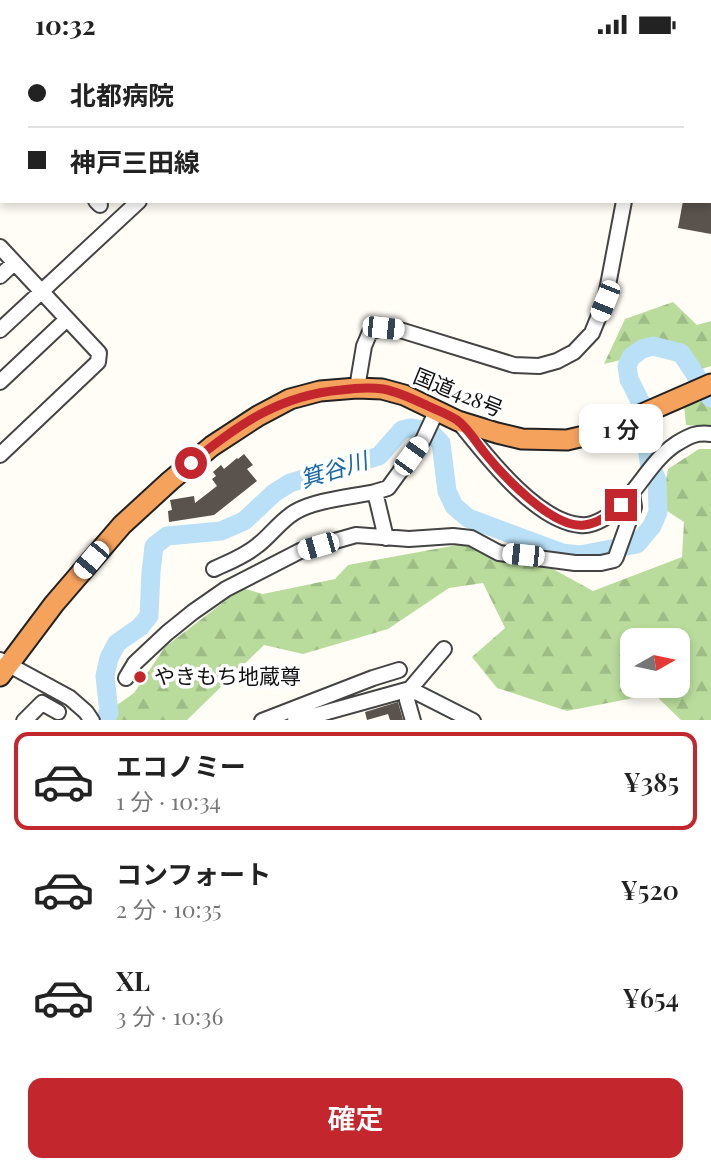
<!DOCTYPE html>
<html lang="ja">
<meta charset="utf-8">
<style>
body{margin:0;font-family:"Playfair Display","Noto Sans JP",serif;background:#f2f2f2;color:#222;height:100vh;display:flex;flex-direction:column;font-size:26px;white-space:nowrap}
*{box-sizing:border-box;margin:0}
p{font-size:23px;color:#767676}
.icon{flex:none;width:38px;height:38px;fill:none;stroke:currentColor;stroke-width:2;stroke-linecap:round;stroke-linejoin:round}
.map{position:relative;height:671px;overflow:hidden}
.sheet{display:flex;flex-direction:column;background:#fff;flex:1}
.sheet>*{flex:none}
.guide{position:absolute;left:0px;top:0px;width:712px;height:154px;box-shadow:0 4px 10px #0003;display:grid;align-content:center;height:154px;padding:0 28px;background:#fff}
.needle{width:46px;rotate:81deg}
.buttons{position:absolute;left:620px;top:579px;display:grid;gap:14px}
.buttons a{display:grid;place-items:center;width:70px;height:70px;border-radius:14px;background:#fff;box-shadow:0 4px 10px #0003;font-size:35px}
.end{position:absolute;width:32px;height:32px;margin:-16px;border:9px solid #c4262e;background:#fff;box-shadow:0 0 0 4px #fff}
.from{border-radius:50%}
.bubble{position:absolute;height:49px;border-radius:14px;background:#fff;box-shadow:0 4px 10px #0003;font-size:23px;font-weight:600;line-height:49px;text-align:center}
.car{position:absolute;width:21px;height:42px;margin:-21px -10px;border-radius:9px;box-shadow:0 0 5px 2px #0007;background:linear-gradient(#fff 24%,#345 0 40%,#fff 0 76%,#345 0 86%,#fff 0)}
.guide b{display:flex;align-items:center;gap:24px;height:66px;font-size:26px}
.guide b+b{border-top:2px solid #e0e0e0}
.guide i{width:18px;height:18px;background:#222}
ul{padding:12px 0 0;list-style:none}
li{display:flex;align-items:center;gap:21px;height:98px;margin:0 14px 10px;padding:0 14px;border:4px solid transparent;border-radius:14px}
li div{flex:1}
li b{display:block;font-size:26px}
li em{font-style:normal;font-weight:600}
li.active{border-color:#c4262e}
li>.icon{width:63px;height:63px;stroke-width:1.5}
.button{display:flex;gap:14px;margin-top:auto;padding:14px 28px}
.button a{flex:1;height:80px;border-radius:14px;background:#c4262e;color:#fff;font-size:28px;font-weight:600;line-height:80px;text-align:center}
.status{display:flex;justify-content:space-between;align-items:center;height:49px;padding:0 35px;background:#fff;direction:ltr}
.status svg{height:19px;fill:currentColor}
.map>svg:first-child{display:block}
.forest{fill:url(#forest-firs);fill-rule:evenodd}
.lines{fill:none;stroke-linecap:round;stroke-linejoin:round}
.river{stroke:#b9e0f7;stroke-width:19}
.building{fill:#5a524d}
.minor-casing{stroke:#444;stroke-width:18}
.highway-casing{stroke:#222;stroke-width:23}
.minor{stroke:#fff;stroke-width:14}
.highway{stroke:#f5a25d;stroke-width:19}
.route{stroke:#c4262e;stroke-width:9}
.poi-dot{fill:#c4262e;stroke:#fff;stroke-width:2.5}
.labels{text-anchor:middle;stroke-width:7;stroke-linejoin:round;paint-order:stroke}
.street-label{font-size:21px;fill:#111;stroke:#fff}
.poi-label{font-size:21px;fill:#111;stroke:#fff;text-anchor:start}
.water-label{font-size:23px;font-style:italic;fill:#1768a6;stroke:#fff}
</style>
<div class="status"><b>10:32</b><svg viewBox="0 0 49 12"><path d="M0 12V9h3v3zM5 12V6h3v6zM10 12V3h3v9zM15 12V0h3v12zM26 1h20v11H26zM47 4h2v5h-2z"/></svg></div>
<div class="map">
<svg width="711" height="672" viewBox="0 0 711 672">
<defs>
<pattern id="forest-firs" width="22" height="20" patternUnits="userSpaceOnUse" patternTransform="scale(1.75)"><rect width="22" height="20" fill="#b9dc9c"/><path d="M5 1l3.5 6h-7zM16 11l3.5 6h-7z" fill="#9ebc85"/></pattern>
</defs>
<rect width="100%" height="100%" fill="#fffdf5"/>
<path class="forest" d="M673 253 697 276 711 272V317L689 324 676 298 604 315 625 270Z
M711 350V378L686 376 684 356Z
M699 400H711V671H681L654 645 567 662 497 639 472 608 505 579 483 534 449 539 388 580 303 605 264 596 187 671H112L110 661 134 644 165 598 242 539 263 545 335 530 348 516 490 490 524 504 593 542 682 508 684 473 661 458 668 420ZM632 592H677V637H632Z"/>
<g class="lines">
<path class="river" d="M103 672 109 664 105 627 109 609 117 594 140 578 149 567 151 523 154 497 167 487 221 482 244 472 274 444 290 434 379 407 402 381 410 379 429 382 441 394 447 442 454 457 468 469 562 504 580 506 637 495 652 477 658 463 657 431 649 413 642 356 629 330 627 317 631 308 642 300 653 297 681 304 711 349"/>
</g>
<path class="building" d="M683 152H711V185L678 179Z
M244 405 253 416 247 420 257 432 214 466 169 473 168 462 172 461 170 451 194 447 195 454 217 437 212 430 216 427 213 423 221 416 224 420 237 409 238 410Z
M398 653 403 671H390L388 665 367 671 365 663Z"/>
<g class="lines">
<defs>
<path id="minor" d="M335 0V2
M99 2V0
M158 2V0
M443 2V0
M603 2V0
M653 2 654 0
M0 51 2 53
M710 56H711
M710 136H711
M96 152 100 156
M0 198 99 304 98 313 0 406
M0 227 14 214
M0 281 139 152
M0 333 67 270
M357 339 364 297 370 283 383 279 400 281 514 316 539 317 557 312 574 303 592 284 605 252 624 152
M459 373C485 405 535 472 580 476 595 478 612 465 622 455 641 436 653 410 676 395 689 387 696 383 711 385
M386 489 375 443 388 439 423 391 437 361
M214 520C229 513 245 507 258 496 271 486 280 472 295 463 315 451 351 448 375 443
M0 611 70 649 86 663 92 672
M126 629 135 614 167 584 193 563 226 540 300 502 356 486 409 490 453 487 471 489 499 504 575 514H601L614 511 616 508 634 458 632 444
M24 672 42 654 58 663
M262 672 373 629 399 621
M295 672 410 640 473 672
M413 672 407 651 410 640 444 600"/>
<path id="highway" d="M0 627 54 555 122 476 170 432 212 397 258 367 290 350 320 342 357 339 382 340 404 346 458 372 497 384 522 390 567 391 601 383 711 335"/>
</defs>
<use href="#minor" class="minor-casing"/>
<use href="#highway" class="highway-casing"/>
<use href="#minor" class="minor"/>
<use href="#highway" class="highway"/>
</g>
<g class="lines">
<path class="route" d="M191 414C237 376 280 346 341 341 355 339 370 338 383 340 399 343 413 350 428 357 437 361 448 365 457 371 467 378 476 393 484 403 502 426 553 480 584 476 598 475 610 465 621 456"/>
</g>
<circle class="poi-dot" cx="140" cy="628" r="7"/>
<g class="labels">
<g class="street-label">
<text transform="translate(458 344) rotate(22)" y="7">国道428号</text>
</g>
<g class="poi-label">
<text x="154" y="635">やきもち地蔵尊</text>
</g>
<g class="water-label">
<text transform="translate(334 421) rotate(-17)" y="8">箕谷川</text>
</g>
</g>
</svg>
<div class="buttons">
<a><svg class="needle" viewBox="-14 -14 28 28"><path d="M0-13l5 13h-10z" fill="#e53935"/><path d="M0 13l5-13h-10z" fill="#767676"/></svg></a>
</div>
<i class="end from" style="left:191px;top:414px"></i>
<i class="end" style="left:621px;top:456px"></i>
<div class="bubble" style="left:579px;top:355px;width:84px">1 分</div>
<i class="car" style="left:605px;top:252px;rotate:202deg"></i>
<i class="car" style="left:383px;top:279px;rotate:96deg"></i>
<i class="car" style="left:411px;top:407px;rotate:36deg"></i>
<i class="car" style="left:318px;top:497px;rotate:254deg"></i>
<i class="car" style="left:523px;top:506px;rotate:276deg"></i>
<i class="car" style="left:91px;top:511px;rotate:220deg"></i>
<div class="guide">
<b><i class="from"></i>北都病院</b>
<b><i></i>神戸三田線</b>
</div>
</div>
<section class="sheet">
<ul>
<li class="active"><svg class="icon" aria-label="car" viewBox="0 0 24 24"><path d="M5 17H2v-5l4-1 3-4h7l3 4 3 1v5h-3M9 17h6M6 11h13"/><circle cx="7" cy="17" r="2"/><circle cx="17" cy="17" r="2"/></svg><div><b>エコノミー</b><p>1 分 · 10:34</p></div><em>¥385</em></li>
<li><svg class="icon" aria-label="car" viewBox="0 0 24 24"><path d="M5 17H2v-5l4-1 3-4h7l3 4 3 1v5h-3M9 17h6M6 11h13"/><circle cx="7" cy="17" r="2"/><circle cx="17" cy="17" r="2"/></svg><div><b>コンフォート</b><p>2 分 · 10:35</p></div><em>¥520</em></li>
<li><svg class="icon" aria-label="car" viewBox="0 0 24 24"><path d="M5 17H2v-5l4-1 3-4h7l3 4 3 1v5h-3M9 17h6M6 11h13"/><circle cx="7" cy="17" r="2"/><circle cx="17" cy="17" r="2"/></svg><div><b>XL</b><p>3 分 · 10:36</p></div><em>¥654</em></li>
</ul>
<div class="button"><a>確定</a></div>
</section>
